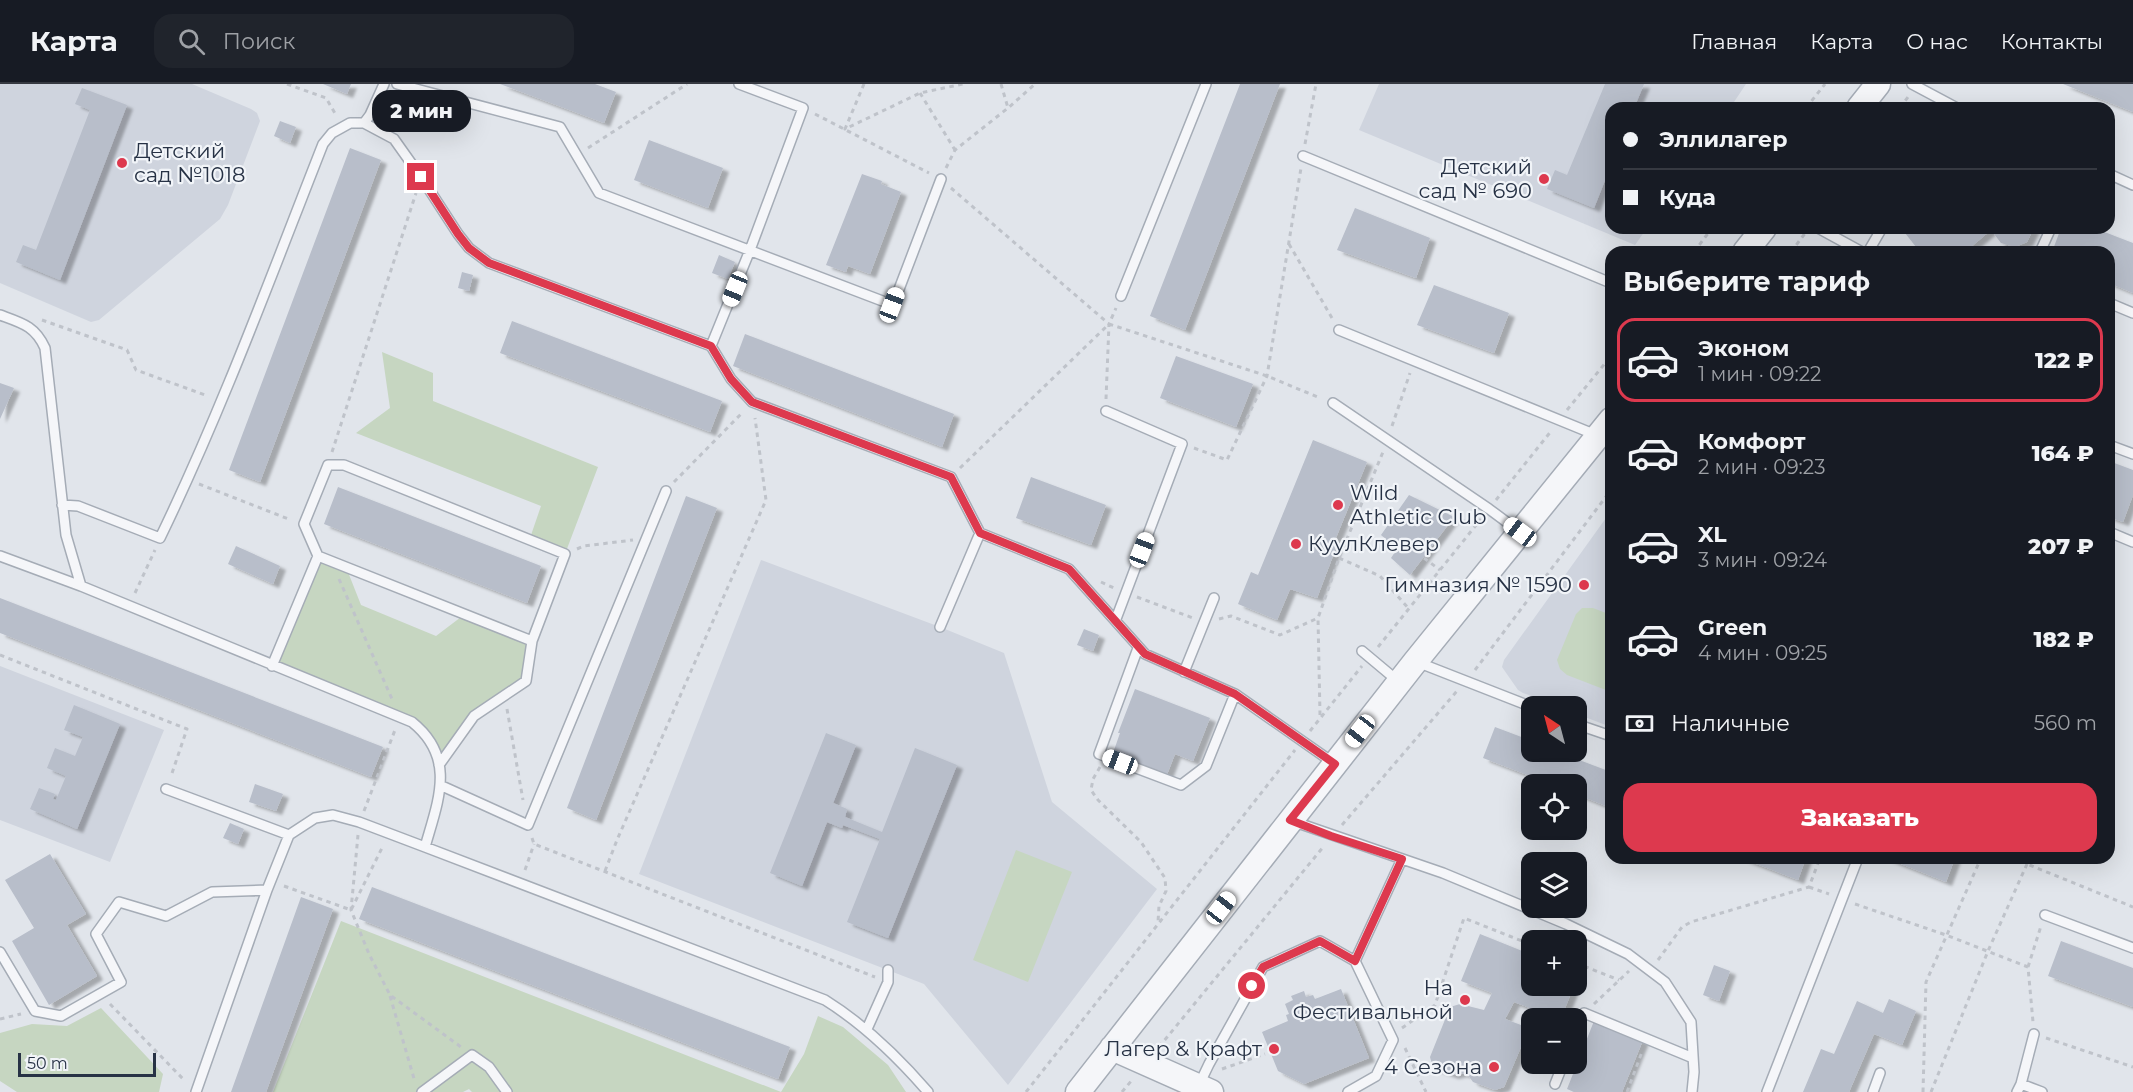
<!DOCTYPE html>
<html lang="ru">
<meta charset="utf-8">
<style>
body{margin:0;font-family:Montserrat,sans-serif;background:#20242c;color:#f1f3f6;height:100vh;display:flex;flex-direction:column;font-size:22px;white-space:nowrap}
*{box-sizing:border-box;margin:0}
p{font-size:20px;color:#9ea1a6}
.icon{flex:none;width:33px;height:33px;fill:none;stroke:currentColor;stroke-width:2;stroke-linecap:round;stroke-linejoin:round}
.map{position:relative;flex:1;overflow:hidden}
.panel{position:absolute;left:1605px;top:162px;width:510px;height:618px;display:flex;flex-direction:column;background:#171b24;border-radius:18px;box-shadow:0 6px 24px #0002}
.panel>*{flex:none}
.top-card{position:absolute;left:1605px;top:18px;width:510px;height:132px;border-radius:18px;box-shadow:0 6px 24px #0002;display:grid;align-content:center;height:132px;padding:0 18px;background:#171b24}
.needle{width:39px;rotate:324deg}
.controls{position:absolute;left:1521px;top:612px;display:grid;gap:12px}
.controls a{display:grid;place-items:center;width:66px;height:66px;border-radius:12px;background:#171b24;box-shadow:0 6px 24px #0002;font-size:30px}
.scale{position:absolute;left:18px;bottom:15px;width:138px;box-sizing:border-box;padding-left:6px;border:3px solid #273245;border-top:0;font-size:16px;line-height:21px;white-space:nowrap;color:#273245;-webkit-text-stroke:4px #f1f4f8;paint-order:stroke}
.end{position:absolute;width:27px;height:27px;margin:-14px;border:8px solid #dd394e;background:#fff;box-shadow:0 0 0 3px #fff}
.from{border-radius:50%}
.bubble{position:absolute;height:42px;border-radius:18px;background:#171b24;box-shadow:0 6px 24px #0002;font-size:20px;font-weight:800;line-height:42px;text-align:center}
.car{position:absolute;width:18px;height:36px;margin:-18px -9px;border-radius:8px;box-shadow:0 0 4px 2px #0007;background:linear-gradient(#fff 24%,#345 0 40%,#fff 0 76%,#345 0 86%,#fff 0)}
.top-card b{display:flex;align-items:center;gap:21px;height:57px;font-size:22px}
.top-card b+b{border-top:2px solid #363941}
.top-card i{width:15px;height:15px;background:#f1f3f6}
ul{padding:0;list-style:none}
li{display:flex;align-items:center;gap:18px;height:84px;margin:0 12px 9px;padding:0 6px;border:3px solid transparent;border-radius:18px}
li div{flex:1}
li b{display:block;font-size:22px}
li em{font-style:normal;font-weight:800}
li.active{border-color:#dd394e}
li>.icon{width:54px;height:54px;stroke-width:1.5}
h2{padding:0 18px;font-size:27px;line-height:72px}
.pay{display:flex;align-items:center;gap:15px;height:66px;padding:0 18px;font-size:22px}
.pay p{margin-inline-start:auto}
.button{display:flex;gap:12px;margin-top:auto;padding:12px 18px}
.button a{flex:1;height:69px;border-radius:18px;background:#dd394e;color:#fff;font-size:24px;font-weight:800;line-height:69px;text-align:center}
header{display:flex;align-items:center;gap:36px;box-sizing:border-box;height:84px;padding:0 30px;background:#171b24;border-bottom:2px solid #363941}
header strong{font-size:28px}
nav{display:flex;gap:33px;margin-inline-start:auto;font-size:21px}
.search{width:420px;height:54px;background:#20242c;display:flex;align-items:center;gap:15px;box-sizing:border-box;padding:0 21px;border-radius:18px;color:#9ea1a6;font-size:22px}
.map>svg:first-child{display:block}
.built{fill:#cfd4de}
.green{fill:#c6d6c1}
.building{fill:#b8beca;filter:url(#shadow)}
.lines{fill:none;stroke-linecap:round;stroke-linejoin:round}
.service-casing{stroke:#a5acb6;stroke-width:12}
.tertiary-casing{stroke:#a5acb6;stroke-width:27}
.path{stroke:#bfc3ca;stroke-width:3;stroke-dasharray:4.5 4.5;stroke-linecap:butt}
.service{stroke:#f5f6f9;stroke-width:9}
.tertiary{stroke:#f5f6f9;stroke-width:24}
.route{stroke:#dd394e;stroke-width:8}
.poi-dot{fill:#dd394e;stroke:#f1f4f8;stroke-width:2}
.labels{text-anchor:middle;stroke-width:4.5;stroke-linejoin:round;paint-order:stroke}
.poi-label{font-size:21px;fill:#273245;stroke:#f1f4f8;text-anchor:end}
</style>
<header>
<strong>Карта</strong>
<div class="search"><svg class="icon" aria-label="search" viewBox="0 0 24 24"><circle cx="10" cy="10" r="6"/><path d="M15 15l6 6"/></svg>Поиск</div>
<nav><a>Главная</a><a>Карта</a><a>О нас</a><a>Контакты</a></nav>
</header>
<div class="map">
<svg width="2133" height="1008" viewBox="0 0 2133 1008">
<defs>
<filter id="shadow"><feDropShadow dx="6" dy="4" stdDeviation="1.5" flood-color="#0004"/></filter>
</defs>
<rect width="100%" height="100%" fill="#e1e5eb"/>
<path class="built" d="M0 0H192L251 25 257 29 260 37 228 121 220 135 99 236 91 238 0 199Z
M1379 0H1746L1730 24H1611V144H1647L1635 161 1359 46Z
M1611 427V643L1577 630 1576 622H1558L1523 609 1518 606 1502 583 1504 576Z
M761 476 940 543 1004 569 1052 718 1157 805 1008 1001 924 900 639 790Z
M0 582 164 646 110 778 0 736Z"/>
<path class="green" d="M382 268 433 289V317L598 383 565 470 530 454 541 422 356 349 390 324Z
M318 472 346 483 361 521 436 552 465 530 532 557 526 597 474 632 439 681 424 648 272 582Z
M1582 524H1593L1611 531V608L1567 591 1560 585 1557 576 1576 530Z
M1016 766 1072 788 1028 898 973 876Z
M341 837 781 1008 804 970 818 932 843 943 888 981 906 1008H472L469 1005 463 1008H273Z
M101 924 163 990 159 1008H17L0 997V949L32 940 67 942Z"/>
<path class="building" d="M323 0H351L347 10Z
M500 0H595L616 8 604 39Z
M1240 0H1280L1185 246 1150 232Z
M1605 0H1644L1634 24H1611V81L1594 124 1547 105 1555 86 1567 91Z
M2063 0H2133V28Z
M82 4 127 21 60 196 16 178 23 161 36 166 90 26 75 20Z
M280 37 296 43 290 59 274 52Z
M649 56 723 84 708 124 634 96Z
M350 64 381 76 260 398 229 386Z
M862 90 882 97 881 100 901 108 870 190 848 182 846 188 826 181Z
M1355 124 1430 154 1416 194 1337 166Z
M1914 144H2034L2027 158 2015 163 2001 159 1991 146 1965 168H1920L1905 149Z
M2061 144H2094L2133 159V209L2109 199V168H2052Z
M719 171 735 178 728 195 712 189Z
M462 188 473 191 469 207 458 204Z
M1434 201 1509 229 1494 269 1417 241Z
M512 237 722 317 710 348 500 269Z
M745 250 954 330 942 363 733 282Z
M1176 272 1253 300 1236 343 1160 314Z
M0 299 14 304 0 335Z
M1313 356 1367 378 1333 461 1336 464 1317 514 1290 505 1277 536 1238 520 1251 488 1258 491Z
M2109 377 2133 386V411L2123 438 2109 433Z
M1031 393 1106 421 1091 461 1016 434Z
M338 403 541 482 527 519 324 440Z
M1409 411 1454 433 1410 491 1391 474 1397 465 1381 451Z
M686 412 717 424 596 736 567 724Z
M236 462 280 482 273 500 228 480Z
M0 514 383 663 371 693 0 549Z
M1084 545 1099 551 1093 567 1077 561Z
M1135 605 1210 634 1193 677 1175 670 1166 693 1112 672 1120 649H1118Z
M74 621 120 640 77 745 30 725 39 704 55 710 53 715 56 716 66 692 47 684 55 664 75 672 83 653 64 646Z
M1495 643 1532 657V668H1558L1611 688V724L1576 710V700H1551L1483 674Z
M826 649 856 661 833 719 847 725 845 733 882 748 915 664 957 681 888 854 847 838 880 755 843 741 842 744 827 738 802 802 770 789Z
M255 700 283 710 276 727 249 718Z
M230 739 244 745 238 760 223 754Z
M50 770 86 830 67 841 97 892 49 921 12 857 34 844 5 796Z
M1741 774H1806L1798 796Z
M1886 774H1955L1946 798Z
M372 803 790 963 778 995 359 835Z
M301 813 333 825 266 1008H231Z
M1480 850 1532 871V902H1574L1561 934H1556L1514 918 1505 935 1521 941 1527 949 1504 1003 1495 1006 1473 998 1468 991 1461 989 1453 991 1433 984 1430 973 1450 923 1460 920 1484 926 1492 909 1461 897Z
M2061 857 2133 884V923L2048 892Z
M1714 881 1730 887 1719 917 1703 911Z
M1341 905 1369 974 1304 1000 1278 987 1262 948 1288 937 1286 931 1289 930 1285 920 1293 916 1291 912 1304 907 1306 913 1313 911 1315 915Z
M1889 915 1916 927 1902 961 1874 950 1849 1008H1803L1821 965 1834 970 1857 917 1883 929Z
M1594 937 1643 956 1622 1008H1574L1567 1005Z"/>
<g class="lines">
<defs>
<path id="service" d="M397 0 560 43 599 109 893 221 941 95
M1912 0 1957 24
M364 39 370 31 384 0
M1303 72 1611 199
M2109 90 2133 101
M1818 144 1862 168
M1868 168 1882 144
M2040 168 2051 144
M1121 212 1206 0
M2109 219 2133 229
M0 231C22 239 35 242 45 264L66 451 81 502 412 638C457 674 438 717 425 763L825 916C865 941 897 972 928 1008
M1339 246 1596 351
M711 262 750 166 803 24 739 0
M1333 319 1489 425 1520 448
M1106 327 1182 360 1116 535
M2109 361 2133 370
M62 421 78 422 160 454C222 326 271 192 323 60L332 49 350 39H364L394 55 421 93 458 150 469 164 489 179 711 262 731 295 752 318 951 393 980 449 1069 485 1145 570 1235 610 1335 680
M2109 448 2133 458
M0 472 81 502
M940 543 980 449
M1138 564 1099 670 1181 701 1206 682 1235 610
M1362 567 1399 598
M1417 578 1532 623
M272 582 318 472
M1184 588 1214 514
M1576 640 1611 652
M439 681 474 632 526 597 532 557 565 470 344 381H328L304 440 318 472 532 557
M442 702 528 741 666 407
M166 705 289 751
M1292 737 1443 789 1566 840 1628 870 1665 898 1691 938 1694 988 1692 1008
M2045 831 2133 864
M0 868 35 927 61 932 121 898 96 850 119 818 166 832 212 808 267 806 289 751 315 734 333 731 359 738 425 763
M1355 877 1402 775
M867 945 888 898V886
M1576 948 1584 929 1693 974
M1555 1000 1563 980
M2021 1000 2034 950
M1198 1003 1209 980 1263 883 1320 857 1355 877 1393 956 1376 992 1348 1008
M196 1008 267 806
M422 1008 472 971 489 983 507 1008
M1767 1008 1858 774
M1873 1008 1880 989
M2017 1008 2021 1000 2042 1008"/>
<path id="tertiary" d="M1859 24 1878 0
M1745 168 1764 144
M1112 964 1211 1008
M1078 1008 1415 578 1611 336"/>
</defs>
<use href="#service" class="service-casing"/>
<use href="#tertiary" class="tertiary-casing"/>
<path class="path" d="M287 0 326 14 336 31
M864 0 845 45 920 9 963 0
M1001 0 1008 24
M920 9 955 66
M1806 24 1825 0
M1900 24 1908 13
M815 30 929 89
M1305 60 1316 0
M588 64 687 0
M946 84 955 66 1008 24 1035 0
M951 104 1109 240
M1289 160 1332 234
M1694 168 1712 144
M1791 168 1806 148
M42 236 127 266 136 286 208 312
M1106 315 1109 240 1116 224
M1567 326 1611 272
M1392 342 1410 289
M1194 364 1227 376 1267 292 1301 84
M332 368 416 109
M960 384 1109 240 1267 292 1320 314
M674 398 743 328
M199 400 291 436
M1496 416 1552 346
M1451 436 1479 438
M577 465 584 462 633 456
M1339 474 1380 492 1409 525
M1424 474 1440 486
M339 495 392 615
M1101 498 1114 504
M135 509 155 466
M1137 513 1193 534
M1219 535 1231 532 1280 551 1318 534
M1378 563 1481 435
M0 571 187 645 171 692
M1475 586 1611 406
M507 625 523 716
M1320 631 1318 534 1339 474 1383 368
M1310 647 1362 582
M1100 683 1093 695 1091 706 1098 716 1141 758 1165 794 1166 807 1159 822 1158 838
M364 727 395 646
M1342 741 1457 607
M358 751 351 826 369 870 390 911 461 963
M532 754 534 760 875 893
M2029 774 2027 780 2133 823
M525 786 534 760
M605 787 617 756 766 416 755 334
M284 802 351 826 383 762
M1809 803 1829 810
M1855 820 1946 851 2028 883 2033 938
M1658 876 1682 843 1691 838 1809 803 1820 774
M1576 879 1619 896
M2028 883 2041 842
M390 912 415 998
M110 920 185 997
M1594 920 1629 887
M0 935 21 930
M1402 944 1435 921 1464 834 1532 861
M2046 954 2133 983
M1159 963 1324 762
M1405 964 1426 1008
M1222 985 1265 970
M1026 1008 1295 666
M1122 1008 1132 996
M1627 1008 1642 968
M1923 1008 1926 898 1981 774
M1931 1008 1988 867 2027 780"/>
<use href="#service" class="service"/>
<use href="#tertiary" class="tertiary"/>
</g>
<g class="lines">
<path class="route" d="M421 93 458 150 469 164 489 179 711 262 731 295 752 318 951 393 980 449 1069 485 1145 570 1235 610 1335 680 1290 736 1331 752 1402 775 1355 877 1320 857 1263 883 1252 902"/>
</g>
<g class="poi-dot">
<circle cx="122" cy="79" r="6"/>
<circle cx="1544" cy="95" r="6"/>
<circle cx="1338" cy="421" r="6"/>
<circle cx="1296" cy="460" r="6"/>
<circle cx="1584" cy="501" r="6"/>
<circle cx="1465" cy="916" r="6"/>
<circle cx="1274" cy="965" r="6"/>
<circle cx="1494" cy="983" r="6"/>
</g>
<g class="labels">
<g class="poi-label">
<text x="134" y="74" text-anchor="start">Детский<tspan x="134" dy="24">сад №1018</tspan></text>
<text x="1532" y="90">Детский<tspan x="1532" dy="24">сад № 690</tspan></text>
<text x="1350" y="416" text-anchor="start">Wild<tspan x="1350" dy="24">Athletic Club</tspan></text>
<text x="1308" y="467" text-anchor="start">КуулКлевер</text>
<text x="1572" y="508">Гимназия № 1590</text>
<text x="1453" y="911">На<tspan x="1453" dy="24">Фестивальной</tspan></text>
<text x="1262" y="972">Лагер &amp; Крафт</text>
<text x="1482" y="990">4 Сезона</text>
</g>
</g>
</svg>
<div class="controls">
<a><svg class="needle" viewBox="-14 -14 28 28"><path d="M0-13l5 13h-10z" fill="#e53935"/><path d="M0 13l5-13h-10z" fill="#9ea1a6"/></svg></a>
<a><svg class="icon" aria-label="locate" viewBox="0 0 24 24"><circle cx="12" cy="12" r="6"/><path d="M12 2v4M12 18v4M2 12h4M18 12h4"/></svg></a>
<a><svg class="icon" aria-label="layers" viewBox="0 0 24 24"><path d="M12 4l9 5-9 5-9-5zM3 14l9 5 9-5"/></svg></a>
<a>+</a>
<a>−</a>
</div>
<div class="scale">50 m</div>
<i class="end from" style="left:1252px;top:902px"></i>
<i class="end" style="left:421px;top:93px"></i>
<div class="bubble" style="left:372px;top:6px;width:99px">2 мин</div>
<i class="car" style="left:735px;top:205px;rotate:202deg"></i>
<i class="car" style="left:892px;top:221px;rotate:21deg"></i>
<i class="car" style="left:1520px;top:448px;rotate:307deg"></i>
<i class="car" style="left:1142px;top:466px;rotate:21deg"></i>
<i class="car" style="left:1360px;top:647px;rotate:218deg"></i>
<i class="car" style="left:1120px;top:678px;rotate:291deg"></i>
<i class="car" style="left:1221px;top:824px;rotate:38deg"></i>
<div class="top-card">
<b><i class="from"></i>Эллилагер</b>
<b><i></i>Куда</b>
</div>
<section class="panel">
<h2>Выберите тариф</h2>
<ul>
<li class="active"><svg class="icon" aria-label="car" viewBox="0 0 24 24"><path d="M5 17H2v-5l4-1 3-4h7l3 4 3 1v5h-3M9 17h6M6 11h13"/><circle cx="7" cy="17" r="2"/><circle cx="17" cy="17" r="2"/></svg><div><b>Эконом</b><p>1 мин · 09:22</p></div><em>122 ₽</em></li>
<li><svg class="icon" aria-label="car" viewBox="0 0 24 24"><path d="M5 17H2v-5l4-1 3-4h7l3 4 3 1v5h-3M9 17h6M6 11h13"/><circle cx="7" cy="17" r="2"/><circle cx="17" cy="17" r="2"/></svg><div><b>Комфорт</b><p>2 мин · 09:23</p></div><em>164 ₽</em></li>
<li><svg class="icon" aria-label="car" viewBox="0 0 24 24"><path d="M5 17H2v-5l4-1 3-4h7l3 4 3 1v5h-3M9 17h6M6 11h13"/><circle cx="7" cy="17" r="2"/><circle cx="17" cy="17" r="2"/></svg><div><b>XL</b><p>3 мин · 09:24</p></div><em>207 ₽</em></li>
<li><svg class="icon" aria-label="car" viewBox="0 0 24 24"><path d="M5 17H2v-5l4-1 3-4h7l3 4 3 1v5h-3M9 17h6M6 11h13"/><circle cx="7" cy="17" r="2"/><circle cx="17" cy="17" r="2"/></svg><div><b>Green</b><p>4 мин · 09:25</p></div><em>182 ₽</em></li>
</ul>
<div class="pay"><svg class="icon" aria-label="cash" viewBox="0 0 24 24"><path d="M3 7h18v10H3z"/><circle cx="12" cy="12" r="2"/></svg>Наличные<p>560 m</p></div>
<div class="button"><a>Заказать</a></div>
</section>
</div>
